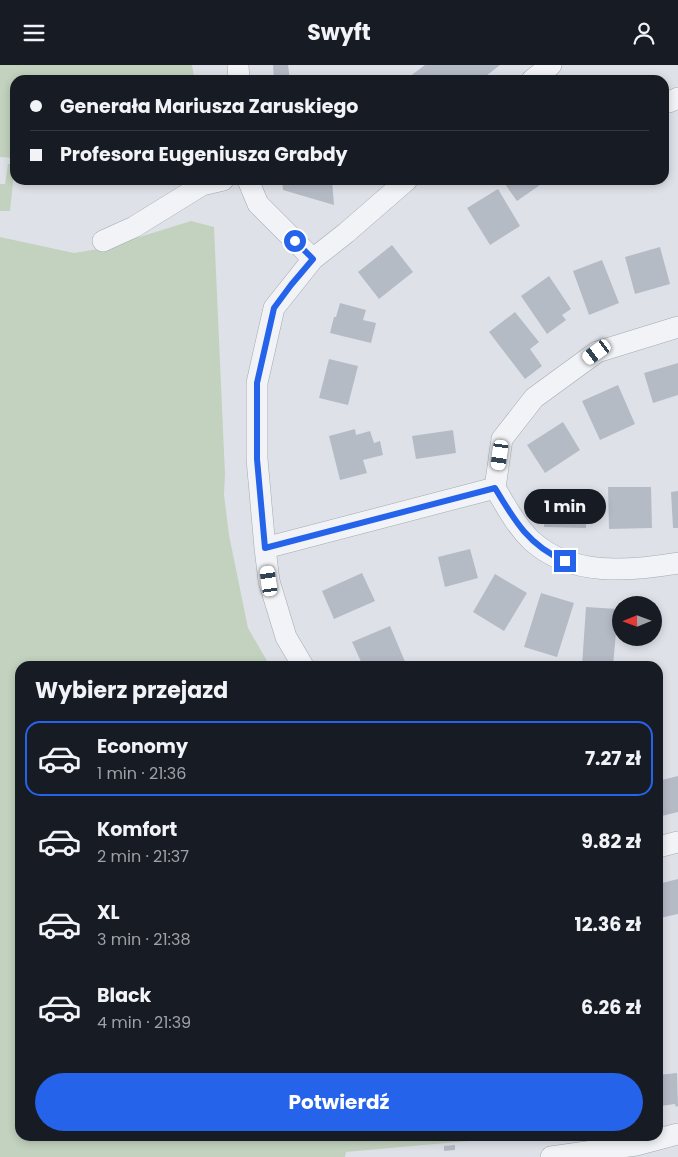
<!DOCTYPE html>
<html lang="pl">
<meta charset="utf-8">
<style>
body{margin:0;font-family:Poppins,sans-serif;background:#242831;color:#f1f3f6;height:100vh;display:flex;flex-direction:column;font-size:19px;white-space:nowrap}
*{box-sizing:border-box;margin:0}
p{font-size:16px;color:#9ea1a6}
.icon{flex:none;width:28px;height:28px;fill:none;stroke:currentColor;stroke-width:2;stroke-linecap:round;stroke-linejoin:round}
.map{position:relative;flex:1;overflow:hidden}
.side{position:absolute;left:15px;top:596px;width:648px;height:480px;display:flex;flex-direction:column;background:#171b24;border-radius:15px;box-shadow:0 2px 8px #0003}
.side>*{flex:none}
.hud{position:absolute;left:10px;top:10px;width:659px;height:110px;border-radius:15px;box-shadow:0 2px 8px #0003;display:grid;align-content:center;height:110px;padding:0 20px;background:#171b24}
.needle{width:32px;rotate:269deg}
.tools{position:absolute;left:612px;top:531px;display:grid;gap:10px}
.tools a{display:grid;place-items:center;width:50px;height:50px;border-radius:50%;background:#171b24;box-shadow:0 2px 8px #0003;font-size:25px}
.end{position:absolute;width:22px;height:22px;margin:-11px;border:6px solid #2563eb;background:#fff;box-shadow:0 0 0 2px #fff}
.from{border-radius:50%}
.bubble{position:absolute;height:35px;border-radius:18px;background:#171b24;box-shadow:0 2px 8px #0003;font-size:16px;font-weight:700;line-height:35px;text-align:center}
.car{position:absolute;width:15px;height:30px;margin:-15px -8px;border-radius:6px;box-shadow:0 0 4px 1px #0007;background:linear-gradient(#fff 24%,#345 0 40%,#fff 0 76%,#345 0 86%,#fff 0)}
.hud b{display:flex;align-items:center;gap:18px;height:48px;font-size:19px}
.hud b+b{border-top:1px solid #363941}
.hud i{width:12px;height:12px;background:#f1f3f6}
ul{padding:0;list-style:none}
li{display:flex;align-items:center;gap:15px;height:75px;margin:0 10px 8px;padding:0 10px;border:2px solid transparent;border-radius:15px}
li div{flex:1}
li b{display:block;font-size:19px}
li em{font-style:normal;font-weight:700}
li.current{border-color:#2563eb}
li>.icon{width:45px;height:45px;stroke-width:1.5}
h2{padding:0 20px;font-size:22px;line-height:60px}
.primary-button{display:flex;gap:10px;margin-top:auto;padding:10px 20px}
.primary-button a{flex:1;height:58px;border-radius:30px;background:#2563eb;color:#fff;font-size:20px;font-weight:700;line-height:58px;text-align:center}
header{display:flex;justify-content:space-between;align-items:center;height:65px;padding:0 20px;background:#171b24;font-size:22px;font-weight:700}
.map>svg:first-child{display:block}
.green{fill:#c3d2bf}
.building{fill:#b5bbc5}
.lines{fill:none;stroke-linecap:round;stroke-linejoin:round}
.minor-casing{stroke:#a3a9b2;stroke-width:22}
.minor{stroke:#f1f3f6;stroke-width:21}
.route{stroke:#2563eb;stroke-width:6}
</style>
<header><svg class="icon" aria-label="menu" viewBox="0 0 24 24"><path d="M4 6h16M4 12h16M4 18h16"/></svg>Swyft<svg class="icon" aria-label="person" viewBox="0 0 24 24"><circle cx="12" cy="8" r="4"/><path d="M4 21q1-7 8-7t8 7"/></svg></header>
<div class="map">
<svg width="678" height="1092" viewBox="0 0 678 1092">
<rect width="100%" height="100%" fill="#dee2e8"/>
<path class="green" d="M0 0H192L194 11 191 15H15V93L0 92Z
M8 99H15L10 146H0V119H5Z
M191 156 214 162 225 409 224 430 229 470 248 563 270 601H20V1071H523L346 1087 345 1092H0V172L74 188 104 183Z"/>
<path class="building" d="M273 0H288L290 15H274Z
M425 0H500L481 15H405Z
M324 11 325 15H298V14Z
M282 115H332L334 140 283 125Z
M502 115H547L517 136Z
M498 124 520 161 490 180 467 143Z
M392 180 413 207 379 234 358 207Z
M660 182 670 219 635 229 625 192Z
M602 195 619 238 589 250 573 206Z
M549 211 571 244 562 250 566 255 547 269 521 231Z
M340 238 366 245 363 255 376 258 371 278 330 268 334 252H336Z
M515 247 539 277 530 284 542 301 525 314 489 267Z
M329 294 358 301 348 340 319 333Z
M678 298V330L653 338 644 308Z
M618 320 635 359 600 375 582 336Z
M563 357 580 385 545 408 527 380Z
M355 364 356 370 370 366 374 378 380 376 383 390 363 395 367 408 340 415 329 371Z
M453 365 456 388 416 394 412 371Z
M608 422H651L652 463 609 464Z
M678 426V463H673L671 427Z
M546 428 587 430 586 463 544 462Z
M470 484 478 513 445 522 438 492Z
M362 508 375 536 334 554 322 526Z
M495 509 527 528 504 566 473 547Z
M541 528 574 538 557 592 524 582Z
M586 542 618 544 613 601H582Z
M390 561 406 599 401 601H363L352 577Z
M678 711V747L658 752V716Z
M678 814V849L660 853 658 841V819Z
M677 1008 678 1041 676 1042 675 1039 660 1041V1045H658V1010Z
M455 1080V1085L444 1086V1081Z"/>
<g class="lines">
<defs>
<path id="minor" d="M238 0 239 15
M532 15 551 0
M669 37 678 33
M248 115 258 139 313 194 274 243 257 318V394L265 483 269 516 286 572 303 601
M103 176 134 162 202 120 223 115
M313 194 346 168 407 115
M495 423C506 441 516 461 532 476 572 512 629 506 678 498
M265 483 495 423 502 374 534 333 597 287 678 262
M658 782 678 777
M551 1092 636 1080 678 1069"/>
</defs>
<use href="#minor" class="minor-casing"/>
<use href="#minor" class="minor"/>
</g>
<g class="lines">
<path class="route" d="M295 176 313 194 291 220 274 243 257 318V394L265 483 495 423C514 455 529 481 565 496"/>
</g>
</svg>
<div class="tools">
<a><svg class="needle" viewBox="-14 -14 28 28"><path d="M0-13l5 13h-10z" fill="#e53935"/><path d="M0 13l5-13h-10z" fill="#9ea1a6"/></svg></a>
</div>
<i class="end from" style="left:295px;top:176px"></i>
<i class="end" style="left:565px;top:496px"></i>
<div class="bubble" style="left:524px;top:424px;width:82px">1 min</div>
<i class="car" style="left:597px;top:287px;rotate:234deg"></i>
<i class="car" style="left:500px;top:390px;rotate:188deg"></i>
<i class="car" style="left:269px;top:516px;rotate:352deg"></i>
<div class="hud">
<b><i class="from"></i>Generała Mariusza Zaruskiego</b>
<b><i></i>Profesora Eugeniusza Grabdy</b>
</div>
<section class="side">
<h2>Wybierz przejazd</h2>
<ul>
<li class="current"><svg class="icon" aria-label="car" viewBox="0 0 24 24"><path d="M5 17H2v-5l4-1 3-4h7l3 4 3 1v5h-3M9 17h6M6 11h13"/><circle cx="7" cy="17" r="2"/><circle cx="17" cy="17" r="2"/></svg><div><b>Economy</b><p>1 min · 21:36</p></div><em>7.27 zł</em></li>
<li><svg class="icon" aria-label="car" viewBox="0 0 24 24"><path d="M5 17H2v-5l4-1 3-4h7l3 4 3 1v5h-3M9 17h6M6 11h13"/><circle cx="7" cy="17" r="2"/><circle cx="17" cy="17" r="2"/></svg><div><b>Komfort</b><p>2 min · 21:37</p></div><em>9.82 zł</em></li>
<li><svg class="icon" aria-label="car" viewBox="0 0 24 24"><path d="M5 17H2v-5l4-1 3-4h7l3 4 3 1v5h-3M9 17h6M6 11h13"/><circle cx="7" cy="17" r="2"/><circle cx="17" cy="17" r="2"/></svg><div><b>XL</b><p>3 min · 21:38</p></div><em>12.36 zł</em></li>
<li><svg class="icon" aria-label="car" viewBox="0 0 24 24"><path d="M5 17H2v-5l4-1 3-4h7l3 4 3 1v5h-3M9 17h6M6 11h13"/><circle cx="7" cy="17" r="2"/><circle cx="17" cy="17" r="2"/></svg><div><b>Black</b><p>4 min · 21:39</p></div><em>6.26 zł</em></li>
</ul>
<div class="primary-button"><a>Potwierdź</a></div>
</section>
</div>
